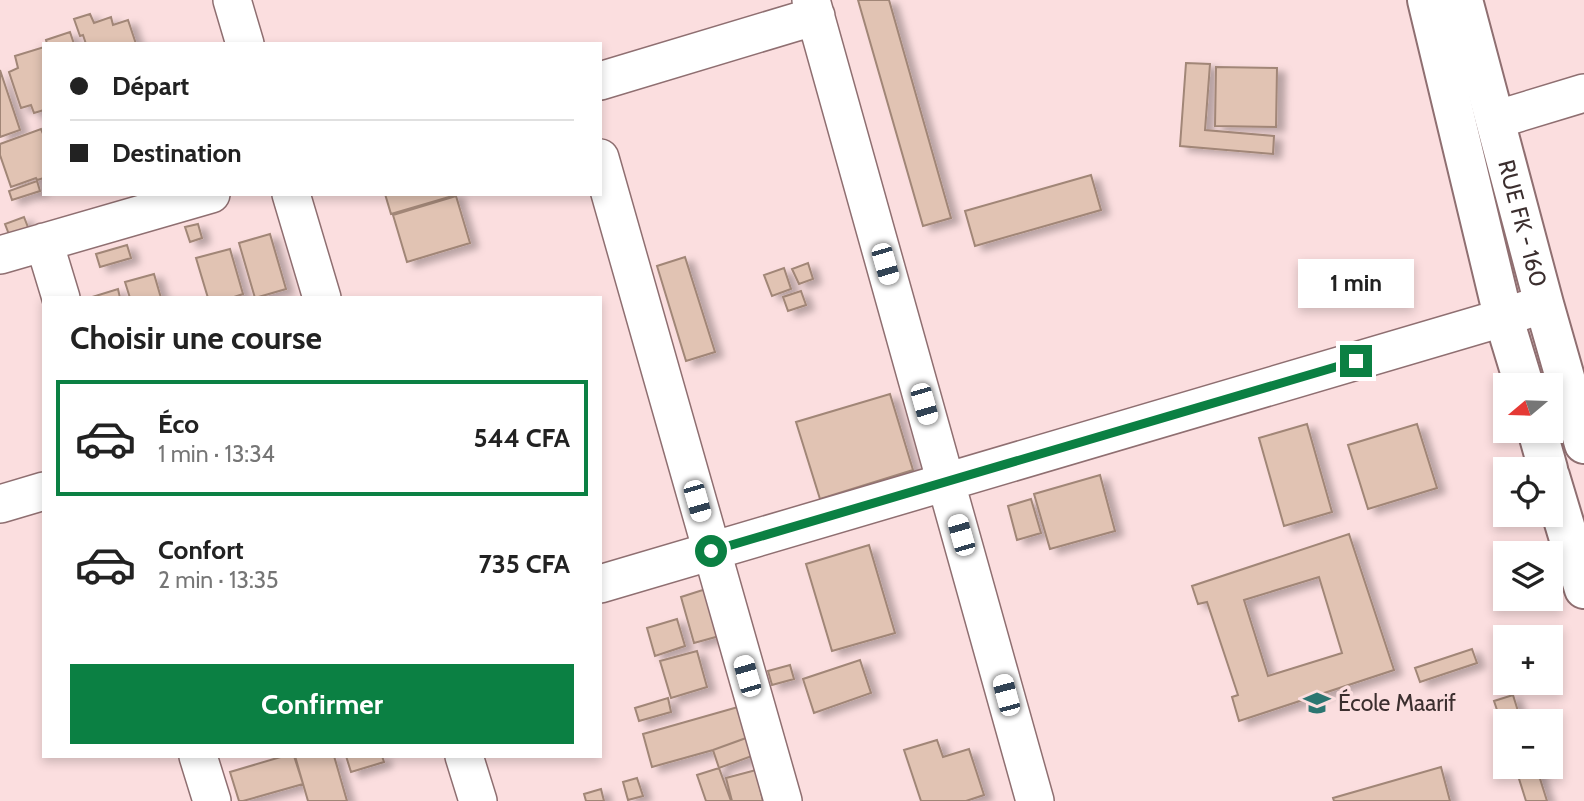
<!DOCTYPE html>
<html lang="fr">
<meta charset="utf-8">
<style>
body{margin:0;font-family:Cabin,sans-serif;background:#f6f6f6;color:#222;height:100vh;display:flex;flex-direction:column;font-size:26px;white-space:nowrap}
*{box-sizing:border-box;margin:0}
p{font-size:23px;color:#767676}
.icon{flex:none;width:38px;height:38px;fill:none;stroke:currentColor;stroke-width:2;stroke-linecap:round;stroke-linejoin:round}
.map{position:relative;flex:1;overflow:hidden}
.panel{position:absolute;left:42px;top:296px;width:560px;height:462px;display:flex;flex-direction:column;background:#fff;border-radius:0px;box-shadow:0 4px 10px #0003}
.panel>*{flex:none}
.hud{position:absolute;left:42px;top:42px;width:560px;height:154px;border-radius:0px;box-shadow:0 4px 10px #0003;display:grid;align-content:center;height:154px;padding:0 28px;background:#fff}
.needle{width:46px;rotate:251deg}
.buttons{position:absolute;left:1493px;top:373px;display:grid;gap:14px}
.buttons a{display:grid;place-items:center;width:70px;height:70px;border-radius:0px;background:#fff;box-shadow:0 4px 10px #0003;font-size:35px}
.end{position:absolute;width:32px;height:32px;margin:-16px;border:9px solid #0b8043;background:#fff;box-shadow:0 0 0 4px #fff}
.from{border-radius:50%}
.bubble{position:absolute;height:49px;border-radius:0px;background:#fff;box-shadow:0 4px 10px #0003;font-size:23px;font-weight:800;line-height:49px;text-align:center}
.car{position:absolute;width:21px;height:42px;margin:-21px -10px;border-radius:9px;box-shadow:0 0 5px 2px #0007;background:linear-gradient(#fff 24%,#345 0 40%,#fff 0 76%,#345 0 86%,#fff 0)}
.hud b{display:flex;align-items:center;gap:24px;height:66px;font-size:26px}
.hud b+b{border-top:2px solid #e0e0e0}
.hud i{width:18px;height:18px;background:#222}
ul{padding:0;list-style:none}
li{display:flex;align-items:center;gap:21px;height:116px;margin:0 14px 10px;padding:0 14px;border:4px solid transparent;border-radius:0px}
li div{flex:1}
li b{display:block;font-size:26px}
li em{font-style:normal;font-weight:800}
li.selected{border-color:#0b8043}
li>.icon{width:63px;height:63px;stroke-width:1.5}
h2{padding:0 28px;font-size:32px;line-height:84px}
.button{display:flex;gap:14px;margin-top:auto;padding:14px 28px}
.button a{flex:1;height:80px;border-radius:0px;background:#0b8043;color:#fff;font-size:28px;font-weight:800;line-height:80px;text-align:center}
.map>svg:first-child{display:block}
.building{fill:#e1c3b3;stroke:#a18677;stroke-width:2;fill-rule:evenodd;filter:url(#shadow)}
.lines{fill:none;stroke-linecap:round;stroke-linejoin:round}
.minor-casing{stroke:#8f6f71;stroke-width:40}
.major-casing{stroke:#8f6f71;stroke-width:42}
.minor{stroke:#fff;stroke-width:37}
.major{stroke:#fff;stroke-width:38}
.route{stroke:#0b8043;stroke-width:9}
.labels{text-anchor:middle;stroke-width:7;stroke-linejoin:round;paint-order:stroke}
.street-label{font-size:23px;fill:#3b2e2e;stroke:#fbdedf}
.poi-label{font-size:23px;fill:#3b2e2e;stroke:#fbdedf;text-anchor:start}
</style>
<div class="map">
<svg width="1584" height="801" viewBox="0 0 1584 801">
<defs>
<filter id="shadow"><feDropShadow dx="8" dy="4.5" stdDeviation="3.5" flood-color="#0004"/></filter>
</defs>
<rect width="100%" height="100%" fill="#fbdedf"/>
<path class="building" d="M858 0H889L951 218 923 226Z
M90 14 94 23 111 17 113 25 128 20 136 44H86L83 35 80 36 74 19Z
M70 32 74 44H47L46 40Z
M44 47V110L34 113 31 105 21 108 9 72 18 68 15 56Z
M1186 63 1210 64 1205 130 1274 136 1273 154 1180 146Z
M1216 67 1277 68 1276 127 1215 126Z
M0 70 20 130 0 137Z
M41 129 44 136V178L37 180 36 178 11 187 0 155V144Z
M1091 175 1101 210 975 246 965 211Z
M37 181 40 191 12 200 9 191Z
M385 194H456V195L391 214Z
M456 196 470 243 407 262 393 215Z
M24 217 29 230 10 237 5 224Z
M198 224 202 238 190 242 185 227Z
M270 234 286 289 255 298 239 243Z
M127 245 131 258 100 267 96 254Z
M230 249 243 294 231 298H208L196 258Z
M685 257 715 352 686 361 657 266Z
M808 263 813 279 799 284 792 269Z
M784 268 791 289 772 296 764 275Z
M154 274 161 298H130L125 282Z
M118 289 120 298H89Z
M801 291 806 305 788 311 783 297Z
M890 394 913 470 820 499 796 422Z
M1307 424 1332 512 1284 526 1259 438Z
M1417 424 1437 488 1368 509 1348 445Z
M1100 475 1115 531 1050 549 1034 494Z
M1031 499 1041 533 1017 540 1008 506Z
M1349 534 1394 670 1239 721 1232 697 1238 695 1207 602 1198 604 1192 586ZM1319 577 1342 653 1268 676 1244 600Z
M869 545 895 633 832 651 806 564Z
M709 588 723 635 694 643 681 597Z
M677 619 685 646 655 656 647 628Z
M1472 649 1477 663 1420 682 1415 668Z
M697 651 707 687 671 698 660 661Z
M860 660 871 693 814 713 803 679Z
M790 665 794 679 772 685 768 671Z
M1513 695 1521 721H1505V734L1494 701Z
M668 698 671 712 639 721 635 708Z
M738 707 746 738 713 750 652 767 643 734Z
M746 738 752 756 719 768 713 750Z
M937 740 943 757 969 749 984 795 966 801H921L904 750Z
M284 756H294L303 784 243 801H239L230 772Z
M295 756H334L347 801H308Z
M346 756H382L384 762 351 772Z
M1515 766H1536L1547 801H1526Z
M1441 767 1450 801H1334L1333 798Z
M719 768 731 801H706L697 775Z
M756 770 763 801H732L726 778Z
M637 778 643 796 628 800 623 782Z
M601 789 604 801H586L584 794Z"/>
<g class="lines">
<defs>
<path id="minor" d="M232 0 245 44
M811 0 1035 801
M600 81 816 16
M1495 120 1584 93
M600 158 783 801
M291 194 322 298
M44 242 61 298
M0 255 211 194
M0 504 44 491
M600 584 1485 323 1544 304
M198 756 212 801
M464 756 478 801"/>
<g id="major">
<path d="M1427 0 1503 316 1524 385"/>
<path id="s1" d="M1463 0 1544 304 1584 444"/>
<path d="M1537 430 1548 469"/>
<path d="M1550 476 1584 589"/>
</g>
</defs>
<use href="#minor" class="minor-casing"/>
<use href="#major" class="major-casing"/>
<use href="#minor" class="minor"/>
<use href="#major" class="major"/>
</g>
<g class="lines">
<path class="route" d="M711 551 1356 361"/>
</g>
<defs>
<symbol id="school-bare" viewBox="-9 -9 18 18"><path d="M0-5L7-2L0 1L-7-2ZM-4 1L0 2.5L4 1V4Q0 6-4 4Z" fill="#2c7571" stroke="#fbdedf" stroke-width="2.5" paint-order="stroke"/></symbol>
</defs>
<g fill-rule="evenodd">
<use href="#school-bare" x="1298" y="684" width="38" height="38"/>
</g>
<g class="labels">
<g class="street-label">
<text dy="8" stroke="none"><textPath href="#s1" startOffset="231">RUE FK - 160</textPath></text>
</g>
<g class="poi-label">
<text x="1338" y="711">École Maarif</text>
</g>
</g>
</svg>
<div class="buttons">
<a><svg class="needle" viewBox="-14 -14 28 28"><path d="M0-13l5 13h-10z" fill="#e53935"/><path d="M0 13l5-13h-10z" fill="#767676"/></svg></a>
<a><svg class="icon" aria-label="locate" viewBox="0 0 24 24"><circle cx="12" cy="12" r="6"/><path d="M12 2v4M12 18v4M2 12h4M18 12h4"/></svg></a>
<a><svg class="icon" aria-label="layers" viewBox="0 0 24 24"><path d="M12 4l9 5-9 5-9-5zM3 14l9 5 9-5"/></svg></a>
<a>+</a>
<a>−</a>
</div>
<i class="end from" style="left:711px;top:551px"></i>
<i class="end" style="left:1356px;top:361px"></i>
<div class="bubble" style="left:1298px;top:259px;width:116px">1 min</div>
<i class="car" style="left:885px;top:264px;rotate:164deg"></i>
<i class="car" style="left:924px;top:404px;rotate:164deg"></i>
<i class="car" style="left:697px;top:501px;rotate:164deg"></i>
<i class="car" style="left:961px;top:535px;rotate:344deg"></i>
<i class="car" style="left:747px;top:676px;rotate:344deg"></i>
<i class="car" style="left:1006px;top:695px;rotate:345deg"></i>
<div class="hud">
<b><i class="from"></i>Départ</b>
<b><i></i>Destination</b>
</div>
<section class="panel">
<h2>Choisir une course</h2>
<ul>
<li class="selected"><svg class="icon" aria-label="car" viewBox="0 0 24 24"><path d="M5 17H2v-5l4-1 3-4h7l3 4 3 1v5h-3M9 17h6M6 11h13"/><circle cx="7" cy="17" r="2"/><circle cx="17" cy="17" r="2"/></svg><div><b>Éco</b><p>1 min · 13:34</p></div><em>544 CFA</em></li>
<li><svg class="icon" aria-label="car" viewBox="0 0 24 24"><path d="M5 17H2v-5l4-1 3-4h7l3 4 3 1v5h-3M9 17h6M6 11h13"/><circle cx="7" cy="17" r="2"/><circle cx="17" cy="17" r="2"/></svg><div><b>Confort</b><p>2 min · 13:35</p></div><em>735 CFA</em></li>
</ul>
<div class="button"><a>Confirmer</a></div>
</section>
</div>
